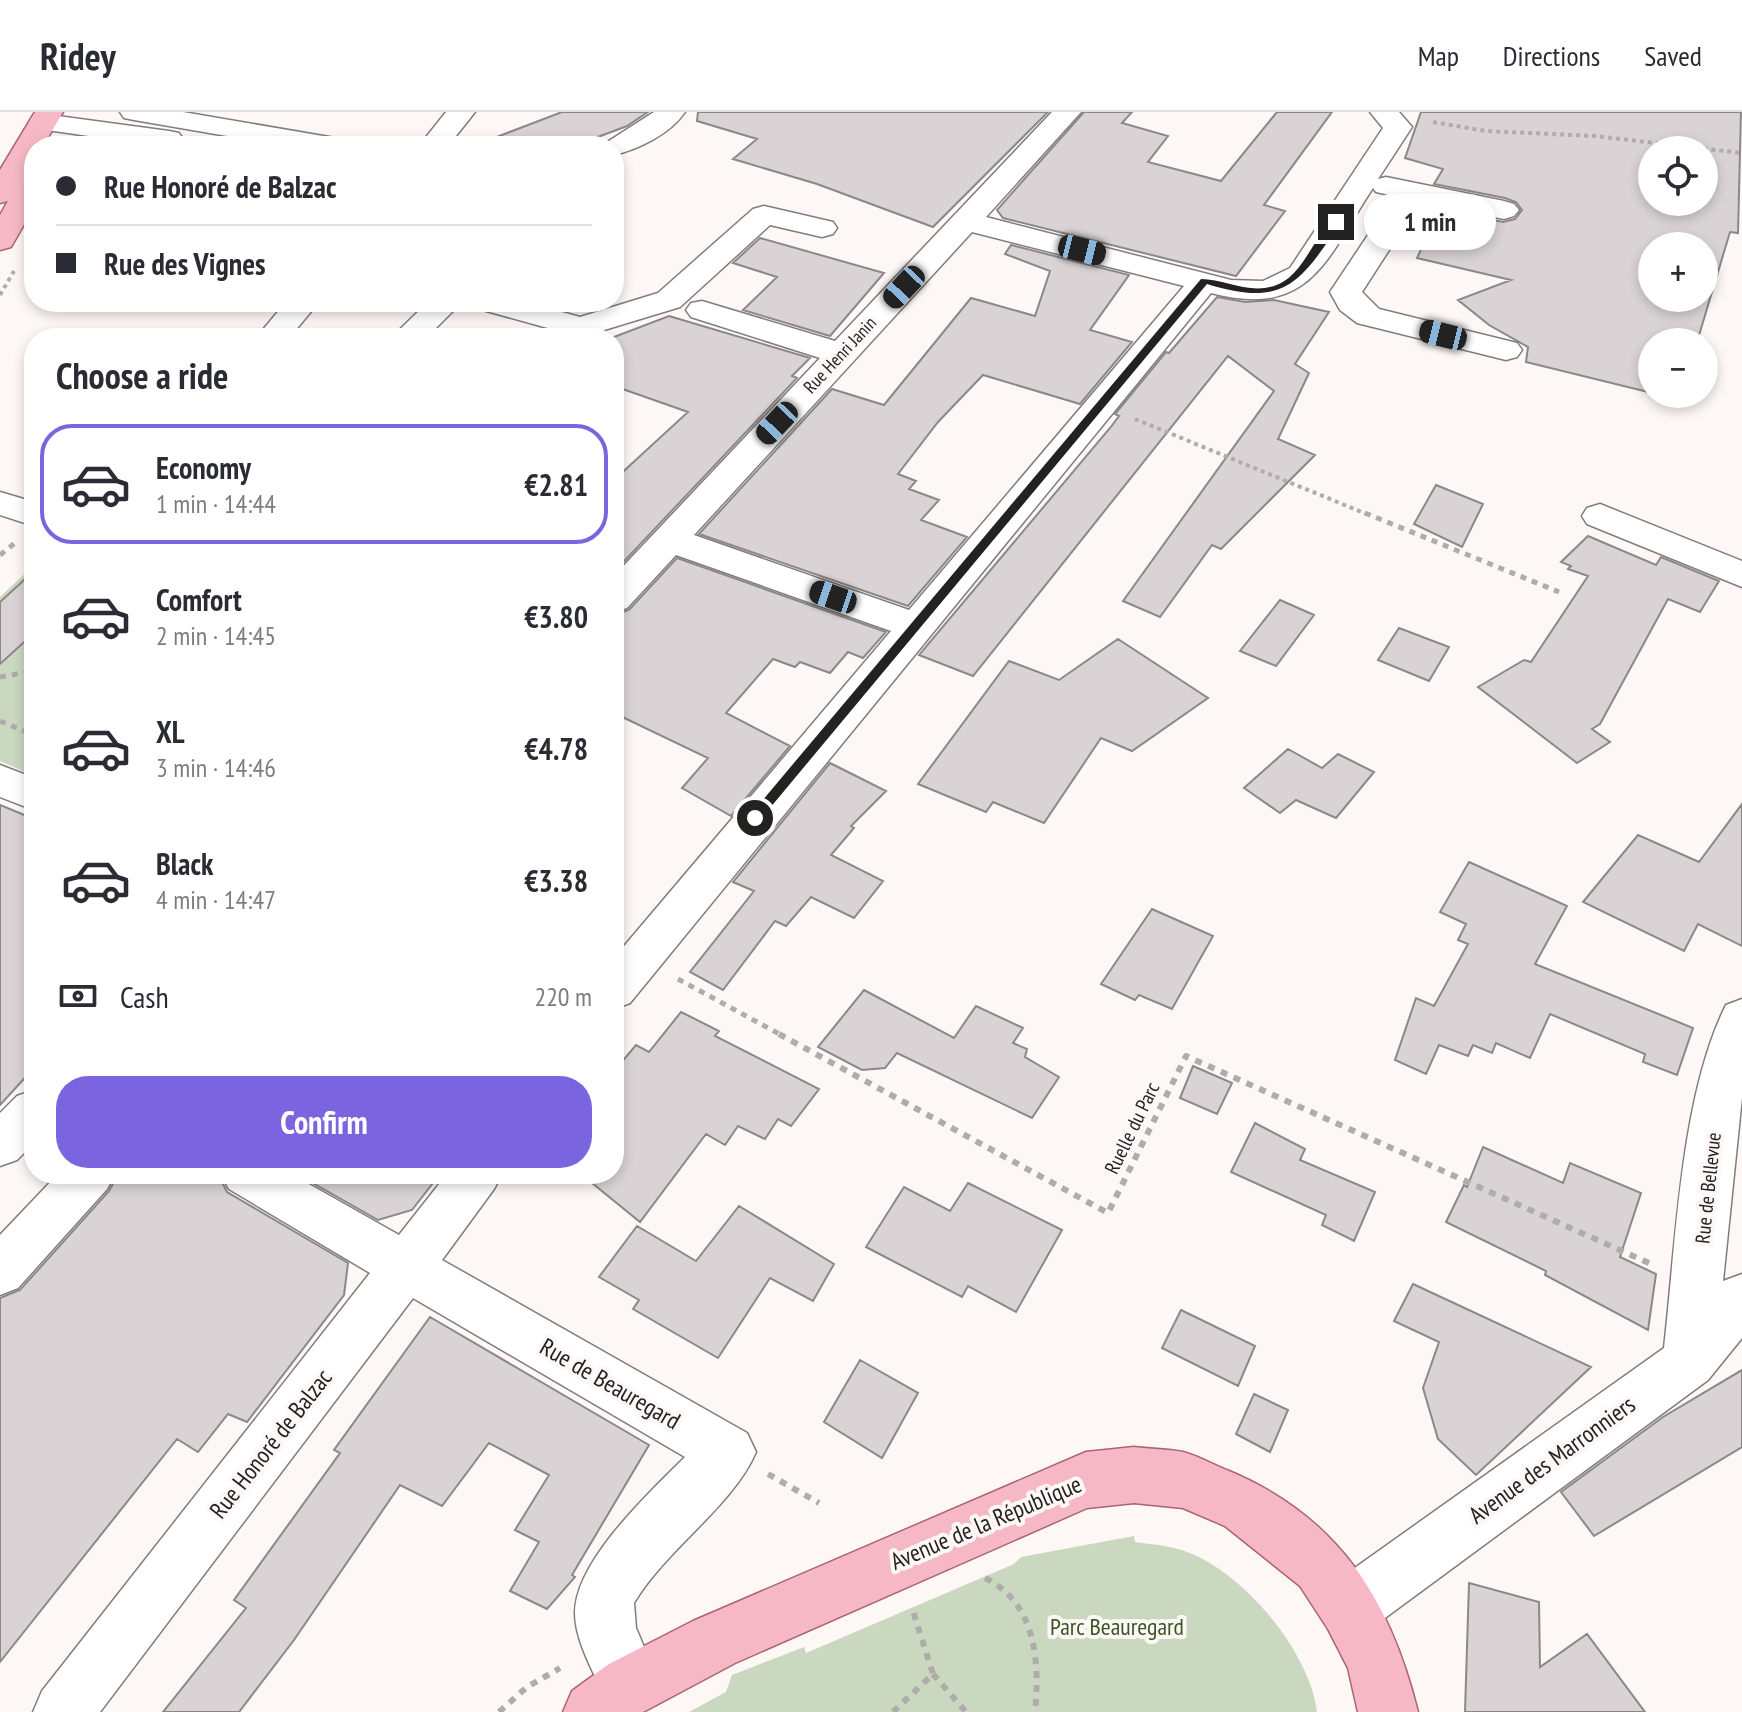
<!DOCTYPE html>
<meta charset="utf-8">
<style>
body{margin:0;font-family:"PT Sans Narrow",sans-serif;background:#f7f7f7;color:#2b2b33;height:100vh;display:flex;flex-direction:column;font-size:30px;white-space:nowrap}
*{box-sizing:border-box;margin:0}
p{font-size:26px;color:#7c7c81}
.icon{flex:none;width:44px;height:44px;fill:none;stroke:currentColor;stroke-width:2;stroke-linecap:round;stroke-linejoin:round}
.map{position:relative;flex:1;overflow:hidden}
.drawer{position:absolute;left:24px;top:216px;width:600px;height:856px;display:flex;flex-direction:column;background:#fff;border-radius:32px;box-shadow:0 4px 12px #0003}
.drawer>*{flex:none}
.top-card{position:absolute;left:24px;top:24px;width:600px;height:176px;border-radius:32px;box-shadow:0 4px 12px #0003;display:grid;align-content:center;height:176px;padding:0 32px;background:#fff}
.tools{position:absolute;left:1638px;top:24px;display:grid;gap:16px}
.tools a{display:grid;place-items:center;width:80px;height:80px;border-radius:50%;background:#fff;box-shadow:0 4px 12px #0003;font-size:40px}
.end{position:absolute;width:36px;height:36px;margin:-18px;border:10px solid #242221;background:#fff;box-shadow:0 0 0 4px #fff}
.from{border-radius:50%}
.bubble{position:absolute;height:56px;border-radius:28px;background:#fff;box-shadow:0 4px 12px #0003;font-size:26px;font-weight:700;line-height:56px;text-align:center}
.car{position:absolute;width:24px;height:48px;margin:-24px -12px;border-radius:10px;box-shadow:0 0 6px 2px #0007;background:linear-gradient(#222 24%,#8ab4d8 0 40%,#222 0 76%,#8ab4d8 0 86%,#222 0)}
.top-card b{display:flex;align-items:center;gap:28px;height:76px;font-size:30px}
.top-card b+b{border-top:2px solid #e1e1e2}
.top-card i{width:20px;height:20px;background:#2b2b33}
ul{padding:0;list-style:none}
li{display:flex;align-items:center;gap:24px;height:120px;margin:0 16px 12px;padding:0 16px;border:4px solid transparent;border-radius:32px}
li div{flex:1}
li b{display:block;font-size:30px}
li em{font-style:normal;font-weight:700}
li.selected{border-color:#7b64df}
li>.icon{width:72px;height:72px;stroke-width:1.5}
h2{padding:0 32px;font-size:36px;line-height:96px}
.pay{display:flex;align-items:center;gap:20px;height:88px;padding:0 32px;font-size:30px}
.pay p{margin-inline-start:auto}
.cta{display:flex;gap:16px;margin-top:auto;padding:16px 32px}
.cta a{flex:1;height:92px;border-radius:32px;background:#7b64df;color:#fff;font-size:32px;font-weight:700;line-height:92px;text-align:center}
header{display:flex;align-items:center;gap:48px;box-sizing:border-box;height:112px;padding:0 40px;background:#fff;border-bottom:2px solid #e1e1e2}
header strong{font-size:38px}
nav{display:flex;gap:44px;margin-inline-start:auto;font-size:28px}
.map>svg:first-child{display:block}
.green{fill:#c9d8bf}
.building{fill:#d9d3d5;stroke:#8c8789;stroke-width:2;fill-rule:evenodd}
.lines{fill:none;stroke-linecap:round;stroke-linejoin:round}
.minor-casing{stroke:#817d7a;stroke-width:3}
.major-casing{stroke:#aa6473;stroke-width:3}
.path-far2{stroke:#b0acaa;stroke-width:4;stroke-dasharray:4 4;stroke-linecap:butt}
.path-far1{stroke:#b0acaa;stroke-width:5;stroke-dasharray:6 6;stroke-linecap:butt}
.path{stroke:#b0acaa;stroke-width:6;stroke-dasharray:7 7;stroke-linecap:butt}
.minor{fill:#fff;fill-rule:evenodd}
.major{fill:#f7b8c5;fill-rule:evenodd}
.route{fill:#242221}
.labels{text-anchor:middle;stroke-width:8;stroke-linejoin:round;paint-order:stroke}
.far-street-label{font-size:18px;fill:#242221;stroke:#fdf8f5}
.street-label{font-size:20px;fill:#242221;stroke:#fdf8f5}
.near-street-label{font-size:24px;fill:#242221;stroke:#fdf8f5}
.near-park-label{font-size:24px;fill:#395524;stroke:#fdf8f5}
</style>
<header>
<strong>Ridey</strong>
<nav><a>Map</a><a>Directions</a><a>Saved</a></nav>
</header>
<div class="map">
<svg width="1742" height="1600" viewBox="0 0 1742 1600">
<rect width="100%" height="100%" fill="#fdf8f5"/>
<path class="green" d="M34 453V664L0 649V485Z
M1134 1424 1135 1430C1149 1432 1164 1433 1178 1437 1238 1453 1310 1538 1317 1600H689L726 1580 732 1563 804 1535 806 1541 1014 1452 1021 1445Z"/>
<path class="building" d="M562 0H648L627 14 574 34H482L481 31Z
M698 0H1048L933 115 817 72 733 47 757 27 697 9Z
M1084 0H1132L1122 11 1168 24 1148 50 1221 69 1277 0H1332L1264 93 1285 99 1236 164 1003 106 997 98Z
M1421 0H1741L1738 121 1730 120 1697 230H1652V281L1526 250 1528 235 1489 213 1458 188 1511 168 1417 146 1429 121 1421 119 1433 96 1503 110 1515 107 1522 98 1516 90 1505 86 1434 72 1443 57 1405 46ZM1652 38H1704V90H1652ZM1652 134H1704V186H1652Z
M760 126 884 161 830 224 743 198 777 165 733 151Z
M1011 133 1129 163 1090 218 1132 230 1080 292 983 263 938 310 898 362 916 369 909 377 939 388 921 408 967 425 908 494 699 422 832 277 884 293 971 186 1035 204 1050 159 1005 142Z
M1217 185 1245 190 1274 188 1329 200 1295 252 1309 261 1278 327 1315 343 1221 437 1212 433 1160 505 1123 489 1274 279 1228 244 973 564 919 543 1110 316 1119 304 1115 302 1166 240 1169 241Z
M669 204 810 246 792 264 797 266 614 460V368L688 300 614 274V225Z
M1436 373 1483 392 1462 435 1414 412Z
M1588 424 1656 453 1661 445 1719 469 1700 500 1668 487 1600 612 1592 617 1610 630 1577 651 1478 575 1524 548 1531 550 1588 464 1568 457 1571 454 1561 450Z
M677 446 886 520 863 546 848 540 830 561 800 550 795 555 773 547 726 601 790 634 731 704 682 676 708 646 614 601V503L629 498Z
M34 459V521L0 552V490Z
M1280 488 1314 503 1276 554 1240 539Z
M1399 516 1449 535 1429 569 1378 548Z
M1118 527 1208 586 1132 639 1101 626 1044 711 993 690 986 700 918 672 1009 549 1059 568Z
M1288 637 1322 656 1338 642 1374 660 1336 706 1296 688 1280 701 1244 676Z
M830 651 886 679 851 714 854 716 831 743 883 769 854 806 811 785 786 814 775 809 723 878 690 860 754 779 733 770Z
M1742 692V834L1698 812 1684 839 1583 790 1638 723 1699 750Z
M0 693 34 707V956L0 993Z
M1469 750 1567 794 1535 852 1693 916 1677 963 1643 950 1645 942 1550 902 1530 946 1496 931 1492 941 1473 933 1468 944 1439 933 1426 962 1395 948 1416 886 1434 894 1468 832 1458 828 1466 812 1440 800Z
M1152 797 1213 824 1172 897 1139 883 1135 888 1101 872Z
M864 878 954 926 976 894 1023 916 1013 931 1027 937 1025 945 1059 965 1032 1006 897 941 885 956 862 958 818 935Z
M681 900 719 919 715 924 819 977 791 1014 778 1007 765 1027 738 1014 725 1033 706 1022 640 1110 581 1062H614V959L636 933 649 940Z
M1193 954 1232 971 1217 1002 1180 986Z
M1255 1011 1305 1037 1300 1048 1375 1080 1354 1129 1322 1113 1326 1103 1231 1060Z
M1483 1035 1563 1071 1570 1051 1641 1081 1620 1145 1656 1162 1648 1218 1545 1163 1546 1159 1446 1110 1464 1073 1467 1075Z
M118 1062H218L227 1080 348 1151 344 1183 247 1310 228 1302 198 1340 177 1327 0 1550V1186L20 1178 109 1079Z
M297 1062H440L412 1098 378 1108Z
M968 1071 1062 1118 1016 1200 968 1174 962 1185 866 1135 904 1075 950 1099Z
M739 1094 834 1152 813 1189 770 1166 718 1246 633 1197 639 1188 599 1165 637 1114 696 1149Z
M1413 1172 1591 1255 1476 1363 1438 1327 1423 1276 1439 1230 1394 1209Z
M1181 1198 1255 1234 1238 1274 1162 1236Z
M430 1205 649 1333 572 1463 575 1465 547 1497 510 1479 539 1430 515 1418 549 1363 489 1331 442 1394 400 1373 294 1528 239 1600H163L246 1496 234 1488 340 1341 334 1338Z
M860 1248 918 1281 882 1346 824 1310Z
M1742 1258V1335L1594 1424 1561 1380 1663 1305Z
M1254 1282 1288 1298 1270 1340 1236 1322Z
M1469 1471 1539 1490 1540 1555 1587 1522 1645 1600H1465Z"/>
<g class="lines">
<defs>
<path id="minor" d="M120 0H183L335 26 345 28 349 34H285L134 8 124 6Z
M446 0H475L448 34H419Z
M654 0H685C670 22 639 37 614 43V34H601Z
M1052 0H1081L986 105 1231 168 1263 169 1290 156 1383 16 1370 0H1399L1412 15 1378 67 1386 65 1504 89 1514 92 1519 98 1514 104 1504 107 1420 90 1362 180 1379 197 1517 231 1522 238 1517 245 1506 248 1357 211 1340 198 1330 180 1394 84 1376 80 1373 76C1326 147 1311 207 1211 181L630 891 614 897V846L891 519 676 443 627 496 614 500V464L820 246 691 205 686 198 691 191 702 189 835 229ZM972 120 1184 174 909 498 694 423Z
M43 2 169 19 179 21 183 27 179 33 158 34 33 16 29 10 33 4Z
M764 94 833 110 837 116 833 122 822 125 770 113 680 195 591 222 580 225 479 197 474 190H525L580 205 658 181 753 97Z
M286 190H319L289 226H256Z
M428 190H462L426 226H391Z
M0 380 34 390V414L0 403Z
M1600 392 1742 449V475L1587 412 1582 404 1587 396Z
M0 653 34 666V698L0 685Z
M1742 887V985L1723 1169 1742 1162V1226L1708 1268 1370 1517 1349 1525 1328 1517 1320 1496 1328 1475 1664 1236C1676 1133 1680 985 1726 893Z
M34 978V1031L17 1048 0 1054V1001L17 984Z
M58 1062H115L107 1077 18 1176 0 1183V1123Z
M221 1062H291L399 1123 447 1062H502L494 1077 442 1148 747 1321 756 1340C733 1394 666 1437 634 1491L636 1516 660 1573 651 1594C635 1600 625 1600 609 1594 597 1566 575 1531 575 1501 575 1449 650 1380 685 1345L413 1186 100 1600H33L42 1579 370 1161 229 1077Z"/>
<path id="major" d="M35 0H63L43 34H34V49L26 62 34 60V95L11 135 0 138V103L8 89 0 91V58Z
M1134 1335C1150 1337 1168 1337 1183 1340 1198 1344 1214 1353 1229 1359 1339 1405 1390 1488 1418 1600H1358L1348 1556 1328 1517 1300 1474 1225 1414 1183 1396 1134 1391 1087 1396 735 1551 643 1600H563L572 1579 609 1552 693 1509 1086 1340Z"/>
</defs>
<use href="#minor" class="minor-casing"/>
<use href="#major" class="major-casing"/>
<path class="path-far2" d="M1433 10 1486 19 1595 24 1742 41
M0 183 14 159
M1135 307 1369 403"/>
<path class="path-far1" d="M1365 401 1559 480
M0 443 15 431
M0 565 34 559
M0 609 34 623
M678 867 783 924"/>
<path class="path" d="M779 922 1108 1101 1186 944 1651 1152
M768 1362 819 1391
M985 1466C1036 1491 1040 1549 1035 1600
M933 1562 966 1600
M499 1600 527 1575 560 1556
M893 1600 933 1562 912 1496"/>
<use href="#minor" class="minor"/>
<use href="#major" class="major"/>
</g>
<path class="route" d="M1336 107 1341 110C1300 171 1285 196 1207 172L759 709H751V702L1201 167C1222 167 1243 179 1265 176 1304 171 1309 126 1336 107Z"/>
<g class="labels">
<g class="far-street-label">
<text transform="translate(840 243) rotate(-47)" y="6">Rue Henri Janin</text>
</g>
<g class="street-label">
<text transform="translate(1132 1016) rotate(-64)" y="7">Ruelle du Parc</text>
<text transform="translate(1708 1076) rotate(-84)" y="7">Rue de Bellevue</text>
</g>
<g class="near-street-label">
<text transform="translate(610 1272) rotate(30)" y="8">Rue de Beauregard</text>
<text transform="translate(271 1332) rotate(-52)" y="8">Rue Honoré de Balzac</text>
<text transform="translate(1552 1348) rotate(-36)" y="8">Avenue des Marronniers</text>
<text transform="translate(986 1411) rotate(-23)" y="8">Avenue de la République</text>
</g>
<g class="near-park-label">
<text x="1117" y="1523">Parc Beauregard</text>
</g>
</g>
</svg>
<div class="tools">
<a><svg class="icon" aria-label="locate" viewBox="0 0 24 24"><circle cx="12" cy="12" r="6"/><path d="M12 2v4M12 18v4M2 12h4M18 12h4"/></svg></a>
<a>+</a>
<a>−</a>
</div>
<i class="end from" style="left:755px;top:706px"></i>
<i class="end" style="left:1336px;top:110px"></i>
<div class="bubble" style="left:1364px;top:82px;width:132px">1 min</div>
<i class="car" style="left:1082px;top:138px;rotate:104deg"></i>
<i class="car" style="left:904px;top:175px;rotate:223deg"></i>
<i class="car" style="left:1443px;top:223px;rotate:284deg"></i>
<i class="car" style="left:777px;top:311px;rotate:223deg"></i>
<i class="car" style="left:833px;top:485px;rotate:289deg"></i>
<div class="top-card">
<b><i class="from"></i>Rue Honoré de Balzac</b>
<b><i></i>Rue des Vignes</b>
</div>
<section class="drawer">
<h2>Choose a ride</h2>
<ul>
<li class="selected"><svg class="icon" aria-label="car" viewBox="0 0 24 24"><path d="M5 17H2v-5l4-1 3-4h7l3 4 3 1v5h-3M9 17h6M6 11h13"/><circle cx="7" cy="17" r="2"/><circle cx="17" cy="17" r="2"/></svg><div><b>Economy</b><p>1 min · 14:44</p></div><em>€2.81</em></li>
<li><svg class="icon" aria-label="car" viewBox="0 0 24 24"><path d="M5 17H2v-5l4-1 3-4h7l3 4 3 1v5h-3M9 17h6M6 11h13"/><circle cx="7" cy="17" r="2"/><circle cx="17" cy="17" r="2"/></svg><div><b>Comfort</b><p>2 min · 14:45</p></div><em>€3.80</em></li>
<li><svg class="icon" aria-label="car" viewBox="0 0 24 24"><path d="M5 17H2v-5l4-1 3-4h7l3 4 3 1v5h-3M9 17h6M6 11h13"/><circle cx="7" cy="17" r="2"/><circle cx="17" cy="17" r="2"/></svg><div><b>XL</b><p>3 min · 14:46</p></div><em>€4.78</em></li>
<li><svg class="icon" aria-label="car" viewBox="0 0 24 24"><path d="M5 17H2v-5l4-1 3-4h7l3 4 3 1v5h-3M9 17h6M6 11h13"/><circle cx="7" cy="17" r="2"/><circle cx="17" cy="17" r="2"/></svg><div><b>Black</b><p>4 min · 14:47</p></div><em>€3.38</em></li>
</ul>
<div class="pay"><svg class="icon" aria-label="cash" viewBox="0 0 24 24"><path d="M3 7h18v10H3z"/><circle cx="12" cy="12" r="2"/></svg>Cash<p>220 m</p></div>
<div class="cta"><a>Confirm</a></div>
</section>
</div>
